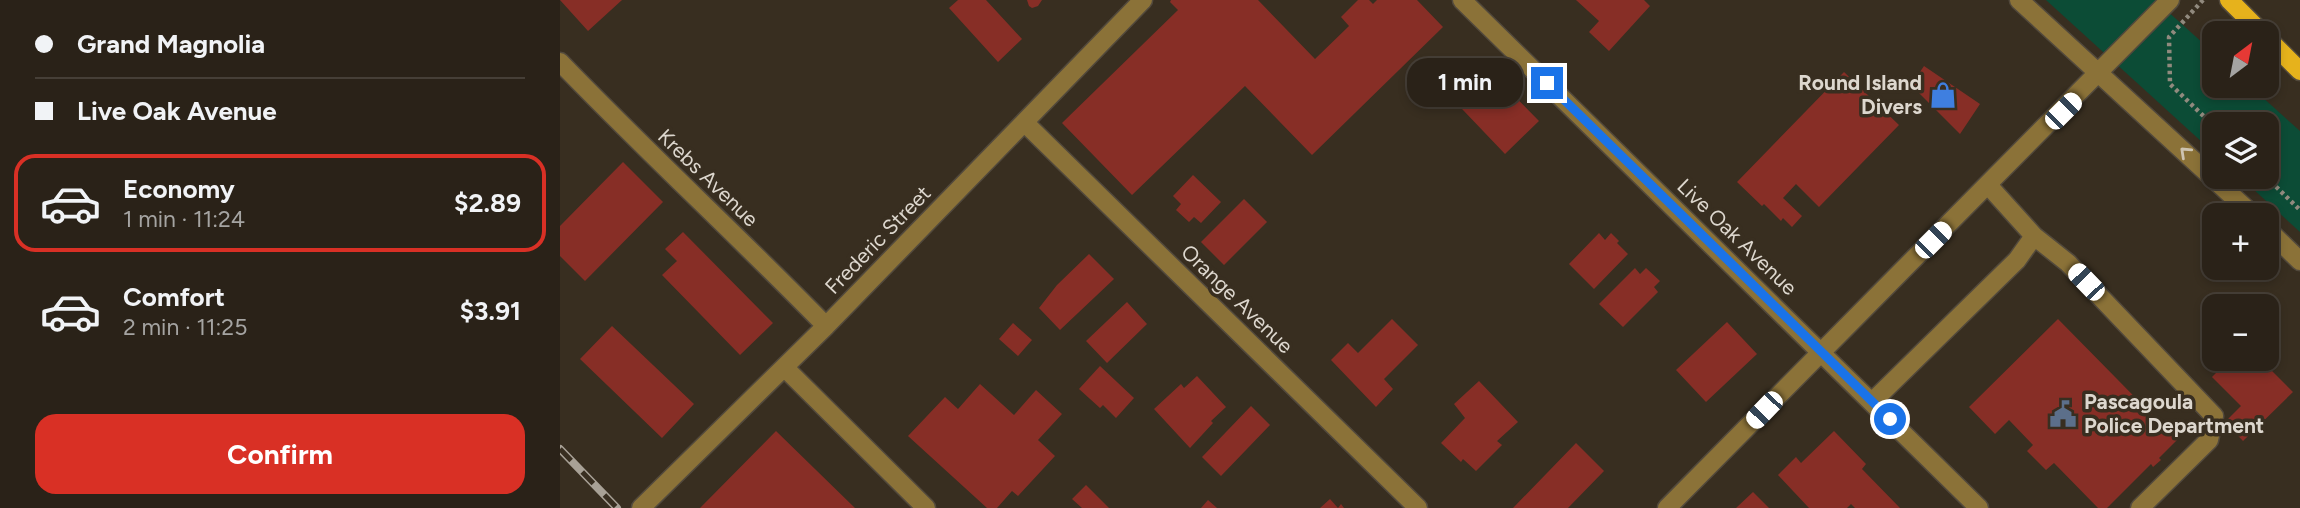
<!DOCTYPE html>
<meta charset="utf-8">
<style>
body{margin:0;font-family:Figtree,sans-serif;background:#362f25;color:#f1f3f6;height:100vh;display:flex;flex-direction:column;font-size:26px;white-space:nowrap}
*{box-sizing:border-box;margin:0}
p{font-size:23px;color:#a5a4a2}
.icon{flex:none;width:38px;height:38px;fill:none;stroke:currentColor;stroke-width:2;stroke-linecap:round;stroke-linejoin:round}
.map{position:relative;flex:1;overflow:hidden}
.side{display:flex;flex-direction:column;background:#2a2218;width:560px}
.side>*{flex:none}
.banner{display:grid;align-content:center;height:154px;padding:0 35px;background:#2a2218}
.needle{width:46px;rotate:32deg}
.controls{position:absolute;left:1642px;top:21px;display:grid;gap:14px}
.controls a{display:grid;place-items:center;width:77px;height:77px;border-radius:14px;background:#2a2218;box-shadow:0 4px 10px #0003,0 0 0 2px #463f37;font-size:35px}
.end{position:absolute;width:32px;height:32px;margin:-16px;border:9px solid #1a73e8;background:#fff;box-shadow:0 0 0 4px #fff}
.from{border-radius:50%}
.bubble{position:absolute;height:49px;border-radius:21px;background:#2a2218;box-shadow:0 4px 10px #0003,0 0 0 2px #463f37;font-size:23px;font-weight:700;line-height:49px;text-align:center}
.car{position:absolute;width:21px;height:42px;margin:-21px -10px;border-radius:9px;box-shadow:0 0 5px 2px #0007;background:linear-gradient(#fff 24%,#345 0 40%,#fff 0 76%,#345 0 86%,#fff 0)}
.banner b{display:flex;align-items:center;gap:24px;height:66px;font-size:26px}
.banner b+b{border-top:2px solid #463f37}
.banner i{width:18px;height:18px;background:#f1f3f6}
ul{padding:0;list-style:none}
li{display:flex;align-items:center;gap:21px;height:98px;margin:0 14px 10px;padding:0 21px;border:4px solid transparent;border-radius:21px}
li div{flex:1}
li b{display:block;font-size:26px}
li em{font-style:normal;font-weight:700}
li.on{border-color:#d93025}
li>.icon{width:63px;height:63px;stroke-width:1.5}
.primary-button{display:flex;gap:14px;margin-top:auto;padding:14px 35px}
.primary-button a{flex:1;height:80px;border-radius:21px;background:#d93025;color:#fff;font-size:28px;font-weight:700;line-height:80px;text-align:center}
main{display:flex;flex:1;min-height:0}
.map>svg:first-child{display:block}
.green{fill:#0c4c36}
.building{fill:#872e26}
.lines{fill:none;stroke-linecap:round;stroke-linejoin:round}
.minor-casing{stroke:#52493c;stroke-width:21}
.major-casing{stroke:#52493c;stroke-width:21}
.path{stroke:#918a7e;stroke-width:4.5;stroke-dasharray:3.5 3.5;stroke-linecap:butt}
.minor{stroke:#8b7238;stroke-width:18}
.major{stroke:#e6b21c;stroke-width:18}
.rail-casing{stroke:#a8a196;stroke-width:8}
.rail{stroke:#382e20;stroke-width:5;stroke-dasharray:16;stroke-linecap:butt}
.oneway{stroke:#cdc3b0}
.route{stroke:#1a73e8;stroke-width:9}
.labels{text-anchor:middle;stroke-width:7;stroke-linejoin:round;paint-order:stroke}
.poi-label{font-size:21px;font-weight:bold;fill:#ddd7ce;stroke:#382e20;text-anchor:end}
.street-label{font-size:21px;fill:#ddd7ce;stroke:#382e20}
</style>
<main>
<section class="side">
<div class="banner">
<b><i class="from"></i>Grand Magnolia</b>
<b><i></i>Live Oak Avenue</b>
</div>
<ul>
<li class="on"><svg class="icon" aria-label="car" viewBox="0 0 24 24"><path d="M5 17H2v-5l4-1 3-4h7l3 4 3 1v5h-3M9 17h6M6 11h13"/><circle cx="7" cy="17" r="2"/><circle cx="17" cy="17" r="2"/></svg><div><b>Economy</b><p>1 min · 11:24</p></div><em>$2.89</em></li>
<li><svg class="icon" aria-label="car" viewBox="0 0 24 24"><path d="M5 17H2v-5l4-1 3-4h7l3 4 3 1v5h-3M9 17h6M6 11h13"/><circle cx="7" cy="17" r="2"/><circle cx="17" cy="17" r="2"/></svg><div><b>Comfort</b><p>2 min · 11:25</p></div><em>$3.91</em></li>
</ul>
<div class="primary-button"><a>Confirm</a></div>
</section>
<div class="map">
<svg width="1740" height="508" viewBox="0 0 1740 508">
<rect width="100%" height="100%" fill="#382e20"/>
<path class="green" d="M1486 0H1595L1654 53V86H1690L1740 131V232L1680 177H1706V124H1654V153Z"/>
<path class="building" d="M0 0H62L28 31Z
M398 0H426L462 39 438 62 389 8Z
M467 0H482L478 6 472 8 469 6Z
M611 0H698L755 59 789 26 781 17 798 0H809L813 4 817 0H857L883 27 752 155 685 86 572 195 502 123 618 10 610 2Z
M1016 0H1084L1090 6 1049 51 1029 32 1039 21Z
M915 56 979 121 945 154 882 88Z
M1364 66 1420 104 1400 134 1351 85Z
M1284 72 1339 125 1259 207 1236 184 1223 198 1242 216 1232 227 1223 218 1221 221 1204 204 1202 206 1177 182Z
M63 162 103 202 25 281 0 256V226Z
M633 175 661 202 641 223 634 217 629 222 616 210 621 204 613 196Z
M684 199 707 222 664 265 641 242Z
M123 232 213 323 180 355 102 275 117 261 105 249Z
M1039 233 1045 240 1051 233 1059 241 1057 243 1068 254 1034 289 1009 264Z
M529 254 554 279 500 330 479 308 497 285Z
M1075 268 1080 274 1086 268 1100 281 1094 287 1098 292 1063 327 1039 304Z
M567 302 587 324 547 363 526 341Z
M832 319 858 345 824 379 833 389 816 407 771 360 788 343 798 353Z
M1498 319 1617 440 1599 458 1601 460 1593 467 1591 464 1547 508H1538L1494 463 1486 470 1467 451 1473 445 1449 420 1435 434 1409 407Z
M1167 322 1197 354 1146 402 1116 370Z
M453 323 472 340 458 356 439 339Z
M52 326 134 404 102 438 20 359Z
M1670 359H1700L1733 392 1683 441 1665 422 1681 406 1652 377Z
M540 366 574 398 556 418 543 405 540 408 519 389Z
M637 376 666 407 651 421 653 423 630 448 594 409 621 384 624 388Z
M919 381 958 422 937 441 942 445 916 471 903 459 901 462 881 443 905 418 894 404Z
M420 384 454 415 476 390 502 414 478 440 495 456 458 496 452 491 437 508H427L348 436 385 397 398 409Z
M691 406 710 425 661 476 642 457Z
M216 431 295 508H140Z
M1274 431 1306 464 1302 469 1340 508H1295L1291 504 1287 508H1249L1218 475 1236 457 1241 463Z
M1016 443 1044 471 1008 508H953Z
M526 485 549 508H522L512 499Z
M1193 492 1209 508H1176Z
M770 499 778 508 781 504 784 508H760Z
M648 500 657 508H641Z"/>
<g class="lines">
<defs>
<path id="minor" d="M902 0 1419 508
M1459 0 1693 215
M0 62C87 152 179 237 266 326
M465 123 858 508
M1706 228 1740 261
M1474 236 1508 263 1654 416 1649 440 1580 508
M225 368 366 508
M1312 402 1457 260 1474 236 1428 185
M81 508 266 326 583 0
M1107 508 1610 0"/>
<path id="major" d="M1669 0 1702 33
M1706 37 1740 71"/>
</defs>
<use href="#minor" class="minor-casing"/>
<use href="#major" class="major-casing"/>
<path class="path" d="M1643 0 1609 37 1610 84 1654 126
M1706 177 1740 210"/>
<use href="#minor" class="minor"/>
<use href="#major" class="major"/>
<defs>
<path id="rail" d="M0 449 57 508"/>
</defs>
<use href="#rail" class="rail-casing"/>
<use href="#rail" class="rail"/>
</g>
<defs><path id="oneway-chevron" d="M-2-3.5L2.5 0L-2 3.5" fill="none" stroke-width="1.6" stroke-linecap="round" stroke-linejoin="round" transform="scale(1.75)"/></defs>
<use class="oneway" href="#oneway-chevron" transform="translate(1625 152) rotate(-137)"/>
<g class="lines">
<path class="route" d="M987 83 1330 419"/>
</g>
<defs>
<symbol id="shop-bare" viewBox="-9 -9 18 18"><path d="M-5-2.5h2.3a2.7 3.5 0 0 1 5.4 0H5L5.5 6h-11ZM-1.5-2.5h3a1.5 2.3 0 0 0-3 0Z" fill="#3f7fe0" stroke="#382e20" stroke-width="2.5" paint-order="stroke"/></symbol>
<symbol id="civic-bare" viewBox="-9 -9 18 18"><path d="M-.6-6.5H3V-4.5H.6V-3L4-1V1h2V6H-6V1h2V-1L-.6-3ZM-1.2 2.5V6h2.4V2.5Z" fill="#5c6f8a" stroke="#382e20" stroke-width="2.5" paint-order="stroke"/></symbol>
</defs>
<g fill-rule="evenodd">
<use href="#shop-bare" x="1364" y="76" width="38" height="38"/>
<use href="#civic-bare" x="1484" y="395" width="38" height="38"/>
</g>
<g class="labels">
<g class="poi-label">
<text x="1362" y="90">Round Island<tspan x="1362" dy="24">Divers</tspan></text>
<text x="1524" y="409" text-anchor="start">Pascagoula<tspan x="1524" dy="24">Police Department</tspan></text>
</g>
<g class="street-label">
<text transform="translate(148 178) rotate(44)" y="7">Krebs Avenue</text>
<text transform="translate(1177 237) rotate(44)" y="7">Live Oak Avenue</text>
<text transform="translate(318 240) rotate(-46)" y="7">Frederic Street</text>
<text transform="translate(677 299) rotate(44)" y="7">Orange Avenue</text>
</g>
</g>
</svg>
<div class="controls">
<a><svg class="needle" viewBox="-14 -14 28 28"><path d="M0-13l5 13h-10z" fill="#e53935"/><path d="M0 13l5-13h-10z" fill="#a5a4a2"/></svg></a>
<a><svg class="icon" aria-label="layers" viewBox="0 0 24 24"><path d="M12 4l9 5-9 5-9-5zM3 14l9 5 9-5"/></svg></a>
<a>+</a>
<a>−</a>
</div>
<i class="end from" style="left:1330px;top:419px"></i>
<i class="end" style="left:987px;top:83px"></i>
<div class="bubble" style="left:847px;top:58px;width:116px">1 min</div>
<i class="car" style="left:1503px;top:111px;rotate:45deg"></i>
<i class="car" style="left:1373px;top:240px;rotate:45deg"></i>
<i class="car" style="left:1526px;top:282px;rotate:316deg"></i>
<i class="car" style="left:1204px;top:410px;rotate:224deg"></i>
</div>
</main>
